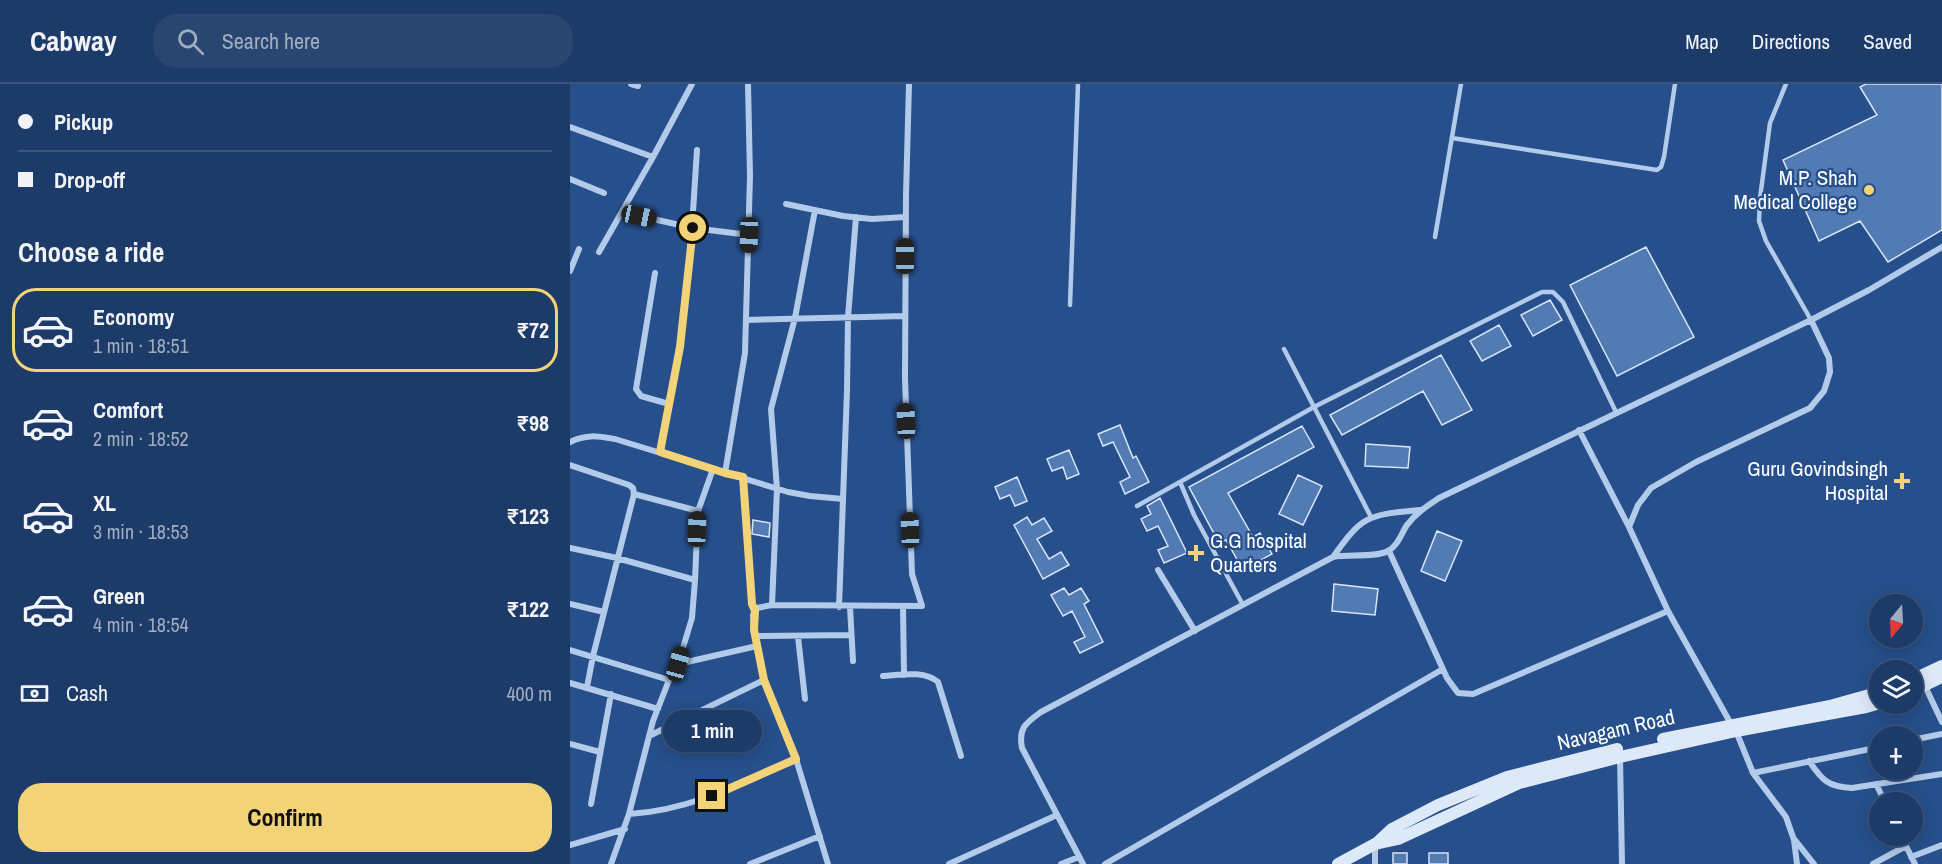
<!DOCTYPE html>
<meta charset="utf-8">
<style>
body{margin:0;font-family:"Archivo Narrow",sans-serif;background:#294671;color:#f1f3f6;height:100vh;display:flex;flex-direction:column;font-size:22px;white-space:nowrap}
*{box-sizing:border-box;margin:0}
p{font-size:20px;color:#a0adc0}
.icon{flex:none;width:33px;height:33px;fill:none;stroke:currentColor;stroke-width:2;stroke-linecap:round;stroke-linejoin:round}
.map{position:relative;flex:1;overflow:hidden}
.panel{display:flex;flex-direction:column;background:#1c3b68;width:570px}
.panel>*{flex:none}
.banner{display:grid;align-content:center;height:132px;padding:0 18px;background:#1c3b68}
.needle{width:39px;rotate:198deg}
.buttons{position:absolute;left:1299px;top:510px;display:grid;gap:12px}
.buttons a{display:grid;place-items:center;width:54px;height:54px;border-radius:50%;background:#1c3b68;box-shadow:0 3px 15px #0003,0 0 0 2px #3a557c;font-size:30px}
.end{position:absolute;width:27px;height:27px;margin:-14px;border:8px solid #f3d378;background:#111;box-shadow:0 0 0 3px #111}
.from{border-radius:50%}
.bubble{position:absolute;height:42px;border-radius:21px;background:#1c3b68;box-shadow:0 3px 15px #0003,0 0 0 2px #3a557c;font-size:20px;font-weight:700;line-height:42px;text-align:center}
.car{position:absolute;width:18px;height:36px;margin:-18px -9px;border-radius:8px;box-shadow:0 0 4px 2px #0007;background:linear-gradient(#222 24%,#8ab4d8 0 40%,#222 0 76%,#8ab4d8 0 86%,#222 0)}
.banner b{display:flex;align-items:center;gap:21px;height:57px;font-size:22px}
.banner b+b{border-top:2px solid #3a557c}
.banner i{width:15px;height:15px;background:#f1f3f6}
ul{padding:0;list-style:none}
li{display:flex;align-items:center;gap:18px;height:84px;margin:0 12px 9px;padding:0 6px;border:3px solid transparent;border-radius:24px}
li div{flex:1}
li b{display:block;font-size:22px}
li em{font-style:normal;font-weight:700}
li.current{border-color:#f3d378}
li>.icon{width:54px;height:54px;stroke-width:1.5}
h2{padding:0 18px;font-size:27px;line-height:72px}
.pay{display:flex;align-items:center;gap:15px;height:66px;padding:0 18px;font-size:22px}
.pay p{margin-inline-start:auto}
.button{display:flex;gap:12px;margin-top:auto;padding:12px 18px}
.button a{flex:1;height:69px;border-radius:24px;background:#f3d378;color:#111;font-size:24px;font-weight:700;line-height:69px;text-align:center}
header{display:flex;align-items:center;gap:36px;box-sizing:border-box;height:84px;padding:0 30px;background:#1c3b68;border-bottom:2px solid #3a557c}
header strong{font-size:28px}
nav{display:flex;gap:33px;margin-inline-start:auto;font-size:21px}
.search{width:420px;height:54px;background:#294671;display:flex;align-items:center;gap:15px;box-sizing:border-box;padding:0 21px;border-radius:24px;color:#a0adc0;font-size:22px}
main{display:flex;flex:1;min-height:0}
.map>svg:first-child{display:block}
.building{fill:#527bb3;stroke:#d8e5f8;stroke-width:1.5}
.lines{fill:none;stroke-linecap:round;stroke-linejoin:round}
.lane{stroke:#b3cbea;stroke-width:4.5}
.street{stroke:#b3cbea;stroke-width:6}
.secondary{stroke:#dee9f8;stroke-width:12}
.route{stroke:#f3d378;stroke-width:8}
.poi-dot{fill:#f3d378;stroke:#264f8b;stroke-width:2}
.labels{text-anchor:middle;stroke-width:4.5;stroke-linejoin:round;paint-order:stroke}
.poi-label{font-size:21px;fill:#fff;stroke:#264f8b;text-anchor:end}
.street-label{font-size:21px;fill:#fff;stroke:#264f8b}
</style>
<header>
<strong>Cabway</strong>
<div class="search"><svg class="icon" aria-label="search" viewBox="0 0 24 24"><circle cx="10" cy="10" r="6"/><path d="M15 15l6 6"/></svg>Search here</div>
<nav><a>Map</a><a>Directions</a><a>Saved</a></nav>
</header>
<main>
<section class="panel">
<div class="banner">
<b><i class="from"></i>Pickup</b>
<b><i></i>Drop-off</b>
</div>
<h2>Choose a ride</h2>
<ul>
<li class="current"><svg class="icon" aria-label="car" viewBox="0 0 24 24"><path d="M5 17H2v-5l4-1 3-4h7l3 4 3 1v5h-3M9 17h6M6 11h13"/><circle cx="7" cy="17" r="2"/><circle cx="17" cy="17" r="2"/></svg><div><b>Economy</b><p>1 min · 18:51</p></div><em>₹72</em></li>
<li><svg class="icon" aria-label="car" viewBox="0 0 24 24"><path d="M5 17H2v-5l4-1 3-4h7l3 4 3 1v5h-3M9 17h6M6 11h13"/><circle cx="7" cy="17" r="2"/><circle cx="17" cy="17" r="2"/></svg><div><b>Comfort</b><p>2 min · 18:52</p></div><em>₹98</em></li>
<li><svg class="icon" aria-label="car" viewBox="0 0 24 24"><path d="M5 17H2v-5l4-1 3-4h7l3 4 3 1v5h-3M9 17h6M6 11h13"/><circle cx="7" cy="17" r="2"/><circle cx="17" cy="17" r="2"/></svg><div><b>XL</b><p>3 min · 18:53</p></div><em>₹123</em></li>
<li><svg class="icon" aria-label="car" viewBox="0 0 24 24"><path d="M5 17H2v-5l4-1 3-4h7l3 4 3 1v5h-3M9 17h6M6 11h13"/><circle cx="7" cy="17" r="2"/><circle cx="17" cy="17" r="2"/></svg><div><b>Green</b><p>4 min · 18:54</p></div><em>₹122</em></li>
</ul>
<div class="pay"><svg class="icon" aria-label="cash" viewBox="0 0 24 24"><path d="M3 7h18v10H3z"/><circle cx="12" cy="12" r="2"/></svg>Cash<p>400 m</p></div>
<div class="button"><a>Confirm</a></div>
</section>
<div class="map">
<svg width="1372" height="780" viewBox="0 0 1372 780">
<rect width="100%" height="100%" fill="#264f8b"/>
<path class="building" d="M1296 0H1372V146L1318 178 1290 137 1249 157 1213 76 1307 31 1290 3Z
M1076 163 1124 253 1047 292 1000 201Z
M980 216 992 236 963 252 951 231Z
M929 241 941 262 912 277 900 257Z
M871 271 902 326 872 341 853 307 772 351 760 331Z
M550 341 563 374 566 372 579 398 555 410 550 398 560 393 543 358 533 362 528 350Z
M732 342 744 363 658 409 683 453 690 449 702 470 673 486 656 456 649 459 619 403Z
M796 360 840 363 838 384 795 382Z
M499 366 509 390 497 395 493 383 482 387 477 375Z
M728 391 752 402 733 441 709 430Z
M447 393 457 417 445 422 440 411 430 415 425 403Z
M590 414 617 469 594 479 588 466 598 462 588 442 577 447 571 435 581 430 577 422Z
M457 433 462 441 474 434 482 447 467 455 479 475 491 468 499 481 473 495 444 441Z
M183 436 200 439 199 453 182 450Z
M867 447 892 457 875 497 851 487Z
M764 500 808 505 805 531 762 527Z
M494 504 499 511 511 504 519 517 514 520 533 558 510 569 504 558 515 553 502 527 493 532 481 511Z
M823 769H837V780H823Z
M859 769H878V780H859Z"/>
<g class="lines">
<path class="lane" d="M1216 0 1200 39 1190 114 1189 137 1196 157 1241 236
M882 54 1087 86 1091 83 1094 73 1105 0
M865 153 891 0
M500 221 508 0
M714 265 801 433
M610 398 624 431 673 521
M567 422 744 323 972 208H983L993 218 1046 328"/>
<path class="street" d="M61 0 68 2
M0 43 83 73
M0 95 34 109
M216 120 273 132 302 135 336 133
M52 128 123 144 179 151
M29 168 83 73 122 0
M0 187 9 165
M85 189 66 305 71 312 99 320
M176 236 335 232
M1009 346 1059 443 1098 527 1161 640
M0 358C16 350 27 352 45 355L218 408 240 412 273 415
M90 368 110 263 120 174 127 66
M0 381 59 401 63 404 64 410 23 572 17 603
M155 389 175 269 180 92 178 0
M173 393 182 520 185 527
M64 410 128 427
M1059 443 1068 421 1081 404 1126 378 1240 324 1254 307 1260 288 1259 274 1241 236
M0 464 47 474 125 496
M819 467 877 594 888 609 903 610 1098 527
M763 473C793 430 799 431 850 426
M588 486 625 547
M0 520 34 528
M202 521 207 405 201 325 225 234 245 126
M333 522 334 591
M269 523 277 307 278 233 286 133
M280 523 283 577
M185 552 281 551
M228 553 235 615
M0 566 99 596
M108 580 187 562
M313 592C330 591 354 586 368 598L391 672
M0 599 88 625
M1355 602 1372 638
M1166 647 1183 689 1216 733 1224 756 1227 780
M79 652 194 596
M1342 656 1372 650
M0 660 30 668
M1050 673 1052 780
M1239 677C1252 696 1258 703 1282 704L1372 690
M1183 689 1310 663
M1306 700 1315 718
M21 720 41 610
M59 730C119 727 173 699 226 675
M1331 752 1345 780
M1225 756 1244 780
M0 761 55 745
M1341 773 1372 761
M41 780 59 730 83 637 99 596 108 580 122 534 125 496 128 427 143 385
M180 780 250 752
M258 780 226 675 194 596 184 546 183 531 187 524 202 521 352 522 342 490 335 294 336 111 339 0
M379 780 487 731
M491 780 509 773
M513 780 452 664C448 644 456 639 471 628L763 473C779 470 805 474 818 467 828 462 831 450 837 441 846 429 857 422 869 414L1241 236 1299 206 1372 163
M535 780 873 585
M805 780V761
M1303 780 1336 762"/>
<path class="secondary" d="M1342 596 1372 582
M1342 607 1372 593
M1093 655 1260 622 1310 608
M806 760 822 745 868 721 937 693 1047 665
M768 780 805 760 828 755 949 699 1050 673 1166 647 1296 623 1310 619"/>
</g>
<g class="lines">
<path class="route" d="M123 144 110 263 90 368 155 389 173 393 182 520 185 527 184 546 194 596 226 675 142 712"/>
</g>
<g class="poi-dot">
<circle cx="1299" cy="106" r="6"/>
<path d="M1329 388h6v6h6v6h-6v6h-6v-6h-6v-6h6z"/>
<path d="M623 460h6v6h6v6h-6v6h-6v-6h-6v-6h6z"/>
</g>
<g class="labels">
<g class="poi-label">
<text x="1287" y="101">M.P. Shah<tspan x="1287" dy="24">Medical College</tspan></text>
<text x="1318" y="392">Guru Govindsingh<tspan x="1318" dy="24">Hospital</tspan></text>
<text x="640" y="464" text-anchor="start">G.G hospital<tspan x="640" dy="24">Quarters</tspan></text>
</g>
<g class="street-label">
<text transform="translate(1046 646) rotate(-13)" y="7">Navagam Road</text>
</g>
</g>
</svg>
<div class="buttons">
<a><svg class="needle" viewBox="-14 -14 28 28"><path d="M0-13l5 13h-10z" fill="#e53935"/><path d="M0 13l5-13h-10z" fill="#a0adc0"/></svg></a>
<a><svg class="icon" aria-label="layers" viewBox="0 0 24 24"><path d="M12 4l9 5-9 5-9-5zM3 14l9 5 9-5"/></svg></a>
<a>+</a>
<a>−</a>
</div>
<i class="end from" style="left:123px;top:144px"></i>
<i class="end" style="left:142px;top:712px"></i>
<div class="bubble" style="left:93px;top:626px;width:99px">1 min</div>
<i class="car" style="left:69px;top:132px;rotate:102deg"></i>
<i class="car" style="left:179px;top:151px;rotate:182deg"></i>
<i class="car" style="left:335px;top:172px;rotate:0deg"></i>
<i class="car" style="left:336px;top:337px;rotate:358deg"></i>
<i class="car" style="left:127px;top:445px;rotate:2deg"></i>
<i class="car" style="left:340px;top:446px;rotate:358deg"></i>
<i class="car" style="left:108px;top:580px;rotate:16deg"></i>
</div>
</main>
